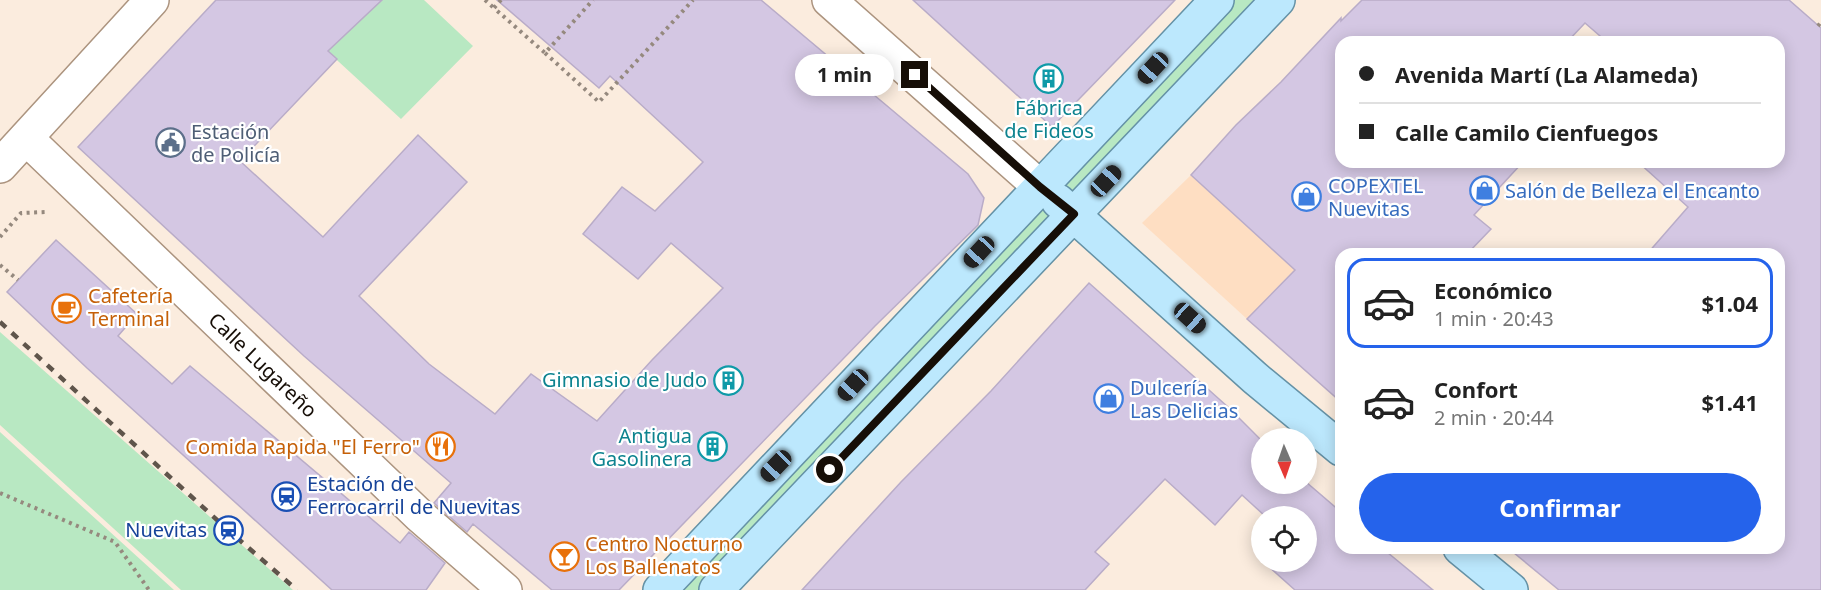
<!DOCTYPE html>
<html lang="es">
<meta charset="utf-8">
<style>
body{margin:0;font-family:"Noto Sans",sans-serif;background:#f6f6f6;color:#222;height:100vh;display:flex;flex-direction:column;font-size:22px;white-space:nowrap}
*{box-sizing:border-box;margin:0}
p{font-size:20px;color:#767676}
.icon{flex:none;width:33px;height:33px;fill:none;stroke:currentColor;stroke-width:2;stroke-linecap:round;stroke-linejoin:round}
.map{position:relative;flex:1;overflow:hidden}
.drawer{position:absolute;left:1335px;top:248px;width:450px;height:306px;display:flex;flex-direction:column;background:#fff;border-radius:18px;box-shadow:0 3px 15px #0003}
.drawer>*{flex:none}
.banner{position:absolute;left:1335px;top:36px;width:450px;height:132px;border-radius:18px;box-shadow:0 3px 15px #0003;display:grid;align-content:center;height:132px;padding:0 24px;background:#fff}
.needle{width:39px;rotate:178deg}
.buttons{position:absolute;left:1251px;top:428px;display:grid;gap:12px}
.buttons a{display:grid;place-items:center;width:66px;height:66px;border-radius:50%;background:#fff;box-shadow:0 3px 15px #0003;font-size:30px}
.end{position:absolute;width:27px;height:27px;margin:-14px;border:8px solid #160e07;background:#fff;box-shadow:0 0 0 3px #fff}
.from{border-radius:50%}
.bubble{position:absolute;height:42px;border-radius:21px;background:#fff;box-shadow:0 3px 15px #0003;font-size:20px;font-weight:700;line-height:42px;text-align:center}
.car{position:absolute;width:18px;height:36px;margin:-18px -9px;border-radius:8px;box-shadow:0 0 4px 2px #0007;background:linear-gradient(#222 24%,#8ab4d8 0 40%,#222 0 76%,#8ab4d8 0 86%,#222 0)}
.banner b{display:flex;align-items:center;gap:21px;height:57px;font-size:22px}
.banner b+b{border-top:2px solid #e0e0e0}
.banner i{width:15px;height:15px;background:#222}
ul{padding:10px 0 0;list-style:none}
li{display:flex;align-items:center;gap:18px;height:90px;margin:0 12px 9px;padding:0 12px;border:3px solid transparent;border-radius:18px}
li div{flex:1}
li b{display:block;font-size:22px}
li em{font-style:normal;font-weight:700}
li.active{border-color:#2563eb}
li>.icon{width:54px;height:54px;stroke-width:1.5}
.cta{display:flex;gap:12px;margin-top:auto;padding:12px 24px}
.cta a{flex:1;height:69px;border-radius:36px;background:#2563eb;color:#fff;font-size:24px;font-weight:700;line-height:69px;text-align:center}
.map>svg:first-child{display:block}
.built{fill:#fedec2}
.green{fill:#b8e8c2}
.building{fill:#d4c7e3;stroke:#b9acc8;stroke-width:1.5}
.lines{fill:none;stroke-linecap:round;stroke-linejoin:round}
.minor-casing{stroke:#ac947f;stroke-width:36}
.major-casing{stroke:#6592a6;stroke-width:36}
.path{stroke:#95897e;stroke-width:4;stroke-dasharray:3 4.5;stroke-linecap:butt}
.minor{stroke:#fff;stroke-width:33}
.major{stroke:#bce8fd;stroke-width:33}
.rail{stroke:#5f554b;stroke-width:4.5;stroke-dasharray:8 8;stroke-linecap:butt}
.route{stroke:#160e07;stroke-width:8}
.labels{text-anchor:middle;stroke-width:4.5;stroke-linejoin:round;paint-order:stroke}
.culture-label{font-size:20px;fill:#0d838f;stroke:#fff;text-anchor:end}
.service-label{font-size:20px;fill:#4e5e75;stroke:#fff;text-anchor:start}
.shop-label{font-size:20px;fill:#366cbe;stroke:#fff;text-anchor:start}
.food-label{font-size:20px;fill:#c56008;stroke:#fff;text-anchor:start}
.street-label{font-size:20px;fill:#160e07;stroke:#fff}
.transit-label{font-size:20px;fill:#164399;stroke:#fff;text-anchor:start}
</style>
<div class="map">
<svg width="1821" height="590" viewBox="0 0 1821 590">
<rect width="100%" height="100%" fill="#fbecde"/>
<path class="built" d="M1191 175 1295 270 1247 319 1142 223Z"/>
<path class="green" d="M382 0H424L473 46 401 119 314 39Z
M1217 0H1278L716 590H660Z
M0 332 293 590H181L0 425Z
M0 432 174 590H0Z"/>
<path class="building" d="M216 0H382L328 51 337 59 240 161 323 237 418 135 467 182 359 296 429 364 495 414 531 374 597 421 652 360 723 288 671 243 638 279 583 234 622 187 655 211 703 162 610 76 599 88 497 0H761L968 174 984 198 978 225 875 326 619 590H552L473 524 467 532 434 503 451 483 304 356 78 147Z
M913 0H1175L1052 127Z
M1362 0H1789L1821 28V590H1559L1508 548H1779V254H1647L1688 207 1638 162H1779V42H1607L1585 23 1567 42H1341V162H1523L1474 215 1491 229 1467 254H1341V402L1247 319 1295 270 1191 175 1236 125 1281 82 1341 18V21Z
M56 240 137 314 118 336 172 384 190 366 400 543 409 532 445 563 426 590H332L87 368 7 292Z
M1089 283 1228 407 1262 441V483L1306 482 1341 512V548H1382L1433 590H1295L1267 565 1271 561H1306V516H1265L1242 495 1215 525 1165 479 1095 552 1109 564 1085 590H802L901 482 991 391Z"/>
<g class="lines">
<defs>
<g id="minor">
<path d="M829 0 1040 187"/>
<path id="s1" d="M26 138 420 516 505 590"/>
<path d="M0 166 152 0"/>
</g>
<path id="major" d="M1058 201 1255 378 1341 449
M1460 548 1511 590
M660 590 1217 0
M716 590 1278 0"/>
</defs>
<use href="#minor" class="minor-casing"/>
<use href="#major" class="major-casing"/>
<path class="path" d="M485 0 494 8
M501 0 494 8 545 53 593 0
M1818 26 1821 22
M545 53 599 102 693 0
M0 237 21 213 45 212
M0 265 18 280
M0 493 115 542 149 590"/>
<use href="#minor" class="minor"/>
<use href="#major" class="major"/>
<path class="rail" d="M0 322 228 530 297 590"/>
</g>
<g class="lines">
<path class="route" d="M830 470 1074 214 1040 187 915 75"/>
</g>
<defs>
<symbol id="building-ring" viewBox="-11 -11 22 22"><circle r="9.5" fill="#fff" stroke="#0f9aa8" stroke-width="1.5"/><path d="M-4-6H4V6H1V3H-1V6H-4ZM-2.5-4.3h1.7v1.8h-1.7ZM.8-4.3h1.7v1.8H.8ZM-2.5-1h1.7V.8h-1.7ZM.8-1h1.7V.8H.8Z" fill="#0f9aa8"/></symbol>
<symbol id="civic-ring" viewBox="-11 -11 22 22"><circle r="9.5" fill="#fff" stroke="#5c6f8a" stroke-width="1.5"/><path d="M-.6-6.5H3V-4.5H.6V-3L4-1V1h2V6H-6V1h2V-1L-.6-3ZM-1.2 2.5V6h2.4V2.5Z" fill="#5c6f8a"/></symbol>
<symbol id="shop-ring" viewBox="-11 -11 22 22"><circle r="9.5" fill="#fff" stroke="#3f7fe0" stroke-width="1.5"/><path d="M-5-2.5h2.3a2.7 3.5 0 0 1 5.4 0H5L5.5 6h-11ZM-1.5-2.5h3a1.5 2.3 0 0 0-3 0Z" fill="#3f7fe0"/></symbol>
<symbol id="cafe-ring" viewBox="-11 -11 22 22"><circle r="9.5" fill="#fff" stroke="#e8710a" stroke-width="1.5"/><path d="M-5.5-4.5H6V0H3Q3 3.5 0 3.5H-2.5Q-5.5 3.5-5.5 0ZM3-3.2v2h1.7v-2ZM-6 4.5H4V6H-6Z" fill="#e8710a"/></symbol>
<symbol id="restaurant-ring" viewBox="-11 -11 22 22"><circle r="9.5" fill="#fff" stroke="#e8710a" stroke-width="1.5"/><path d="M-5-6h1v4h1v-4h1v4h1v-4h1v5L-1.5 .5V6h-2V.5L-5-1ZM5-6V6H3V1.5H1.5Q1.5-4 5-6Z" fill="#e8710a"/></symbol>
<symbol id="station-ring" viewBox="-11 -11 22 22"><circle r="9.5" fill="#fff" stroke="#1a4fb4" stroke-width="1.5"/><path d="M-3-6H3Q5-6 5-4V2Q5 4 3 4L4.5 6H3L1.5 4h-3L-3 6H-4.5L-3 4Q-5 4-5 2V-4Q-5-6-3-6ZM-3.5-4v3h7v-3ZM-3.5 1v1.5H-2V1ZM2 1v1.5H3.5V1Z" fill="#1a4fb4"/></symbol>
<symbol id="bar-ring" viewBox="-11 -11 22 22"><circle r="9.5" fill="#fff" stroke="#e8710a" stroke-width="1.5"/><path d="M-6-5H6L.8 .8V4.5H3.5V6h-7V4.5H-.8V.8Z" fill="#e8710a"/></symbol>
</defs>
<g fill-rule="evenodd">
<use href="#building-ring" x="1032" y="62" width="33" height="33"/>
<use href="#civic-ring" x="154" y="126" width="33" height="33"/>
<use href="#shop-ring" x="1468" y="174" width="33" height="33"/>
<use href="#shop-ring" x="1290" y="180" width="33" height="33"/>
<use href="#cafe-ring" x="50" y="292" width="33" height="33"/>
<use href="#building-ring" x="712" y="364" width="33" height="33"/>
<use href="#shop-ring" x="1092" y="382" width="33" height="33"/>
<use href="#restaurant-ring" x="424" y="430" width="33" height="33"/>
<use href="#building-ring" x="696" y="430" width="33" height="33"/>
<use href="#station-ring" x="270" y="480" width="33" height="33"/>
<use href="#station-ring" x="212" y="514" width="33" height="33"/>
<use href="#bar-ring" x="548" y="540" width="33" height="33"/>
</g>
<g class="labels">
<g class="culture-label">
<text x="1049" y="115" text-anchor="middle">Fábrica<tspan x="1049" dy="23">de Fideos</tspan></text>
<text x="707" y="387">Gimnasio de Judo</text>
<text x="692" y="443">Antigua<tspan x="692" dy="23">Gasolinera</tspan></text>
</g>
<g class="service-label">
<text x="191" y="139">Estación<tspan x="191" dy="23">de Policía</tspan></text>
</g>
<g class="shop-label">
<text x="1328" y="193">COPEXTEL<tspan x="1328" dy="23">Nuevitas</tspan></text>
<text x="1505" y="198">Salón de Belleza el Encanto</text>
<text x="1130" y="395">Dulcería<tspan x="1130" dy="23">Las Delicias</tspan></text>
</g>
<g class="food-label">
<text x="88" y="303">Cafetería<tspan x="88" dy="23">Terminal</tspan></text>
<text x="420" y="454" text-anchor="end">Comida Rapida "El Ferro"</text>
<text x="585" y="551">Centro Nocturno<tspan x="585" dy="23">Los Ballenatos</tspan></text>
</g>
<g class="street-label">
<text dy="7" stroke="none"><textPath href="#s1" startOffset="328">Calle Lugareño</textPath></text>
</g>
<g class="transit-label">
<text x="307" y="491">Estación de<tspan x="307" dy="23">Ferrocarril de Nuevitas</tspan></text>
<text x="207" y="537" text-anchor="end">Nuevitas</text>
</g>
</g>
</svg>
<div class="buttons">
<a><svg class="needle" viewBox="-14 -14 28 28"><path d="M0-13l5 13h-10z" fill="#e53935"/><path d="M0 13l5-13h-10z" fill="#767676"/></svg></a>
<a><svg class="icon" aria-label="locate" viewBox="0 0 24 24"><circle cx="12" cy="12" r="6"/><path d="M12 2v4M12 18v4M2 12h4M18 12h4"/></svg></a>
</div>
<i class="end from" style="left:830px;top:470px"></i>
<i class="end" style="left:915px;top:75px"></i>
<div class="bubble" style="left:795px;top:54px;width:99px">1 min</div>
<i class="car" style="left:1153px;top:68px;rotate:223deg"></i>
<i class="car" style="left:1106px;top:181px;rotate:43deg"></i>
<i class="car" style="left:979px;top:252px;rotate:223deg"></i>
<i class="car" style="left:1190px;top:318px;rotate:132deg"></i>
<i class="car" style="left:853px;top:385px;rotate:223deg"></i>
<i class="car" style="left:776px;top:466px;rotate:224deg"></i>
<div class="banner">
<b><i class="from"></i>Avenida Martí (La Alameda)</b>
<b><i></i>Calle Camilo Cienfuegos</b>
</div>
<section class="drawer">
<ul>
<li class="active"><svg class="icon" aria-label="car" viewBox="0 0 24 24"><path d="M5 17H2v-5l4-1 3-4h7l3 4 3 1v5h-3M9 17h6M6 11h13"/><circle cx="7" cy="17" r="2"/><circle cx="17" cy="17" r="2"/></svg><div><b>Económico</b><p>1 min · 20:43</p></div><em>$1.04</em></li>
<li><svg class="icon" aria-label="car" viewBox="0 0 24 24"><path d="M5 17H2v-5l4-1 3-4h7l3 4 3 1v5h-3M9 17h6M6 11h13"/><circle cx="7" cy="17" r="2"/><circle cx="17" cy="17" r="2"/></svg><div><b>Confort</b><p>2 min · 20:44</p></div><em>$1.41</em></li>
</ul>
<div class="cta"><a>Confirmar</a></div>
</section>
</div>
